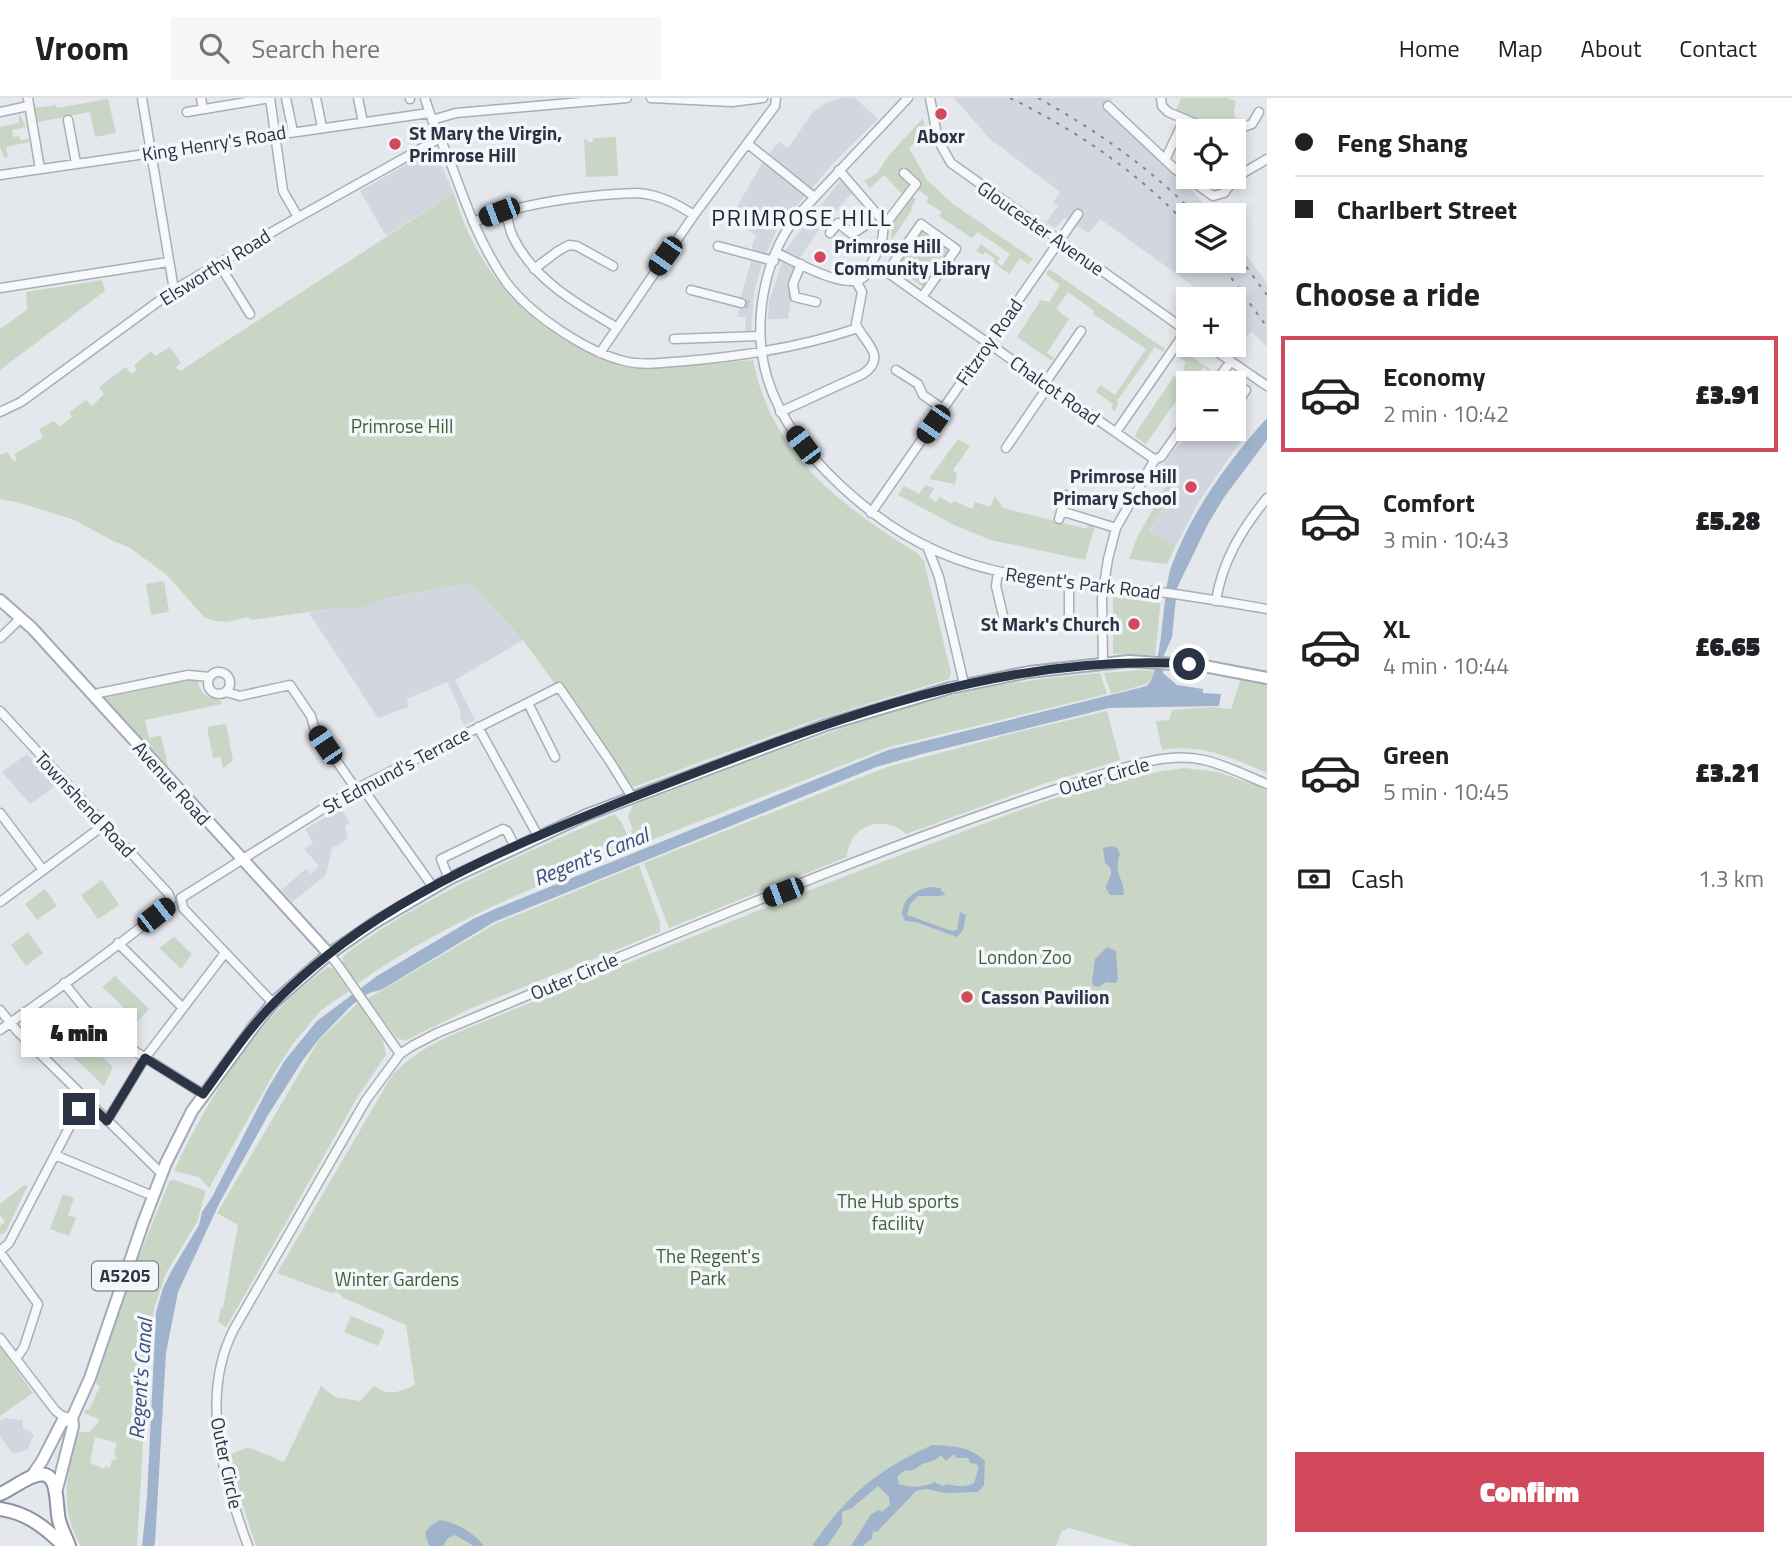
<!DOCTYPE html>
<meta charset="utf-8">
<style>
body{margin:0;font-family:"Titillium Web",sans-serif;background:#f6f6f6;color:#202124;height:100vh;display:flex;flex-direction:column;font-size:26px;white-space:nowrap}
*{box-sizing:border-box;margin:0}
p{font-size:23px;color:#757577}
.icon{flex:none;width:38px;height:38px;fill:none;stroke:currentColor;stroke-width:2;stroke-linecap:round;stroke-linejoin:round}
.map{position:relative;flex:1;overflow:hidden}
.drawer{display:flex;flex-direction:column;background:#fff;width:525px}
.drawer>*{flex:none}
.banner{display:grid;align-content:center;height:154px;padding:0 28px;background:#fff}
.controls{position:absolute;left:1176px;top:21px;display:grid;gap:14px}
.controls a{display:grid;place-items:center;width:70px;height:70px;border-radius:0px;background:#fff;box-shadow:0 4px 10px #0003;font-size:35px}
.end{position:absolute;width:32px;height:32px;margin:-16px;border:9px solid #2b3445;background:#fff;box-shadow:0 0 0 4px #fff}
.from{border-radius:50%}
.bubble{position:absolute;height:49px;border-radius:0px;background:#fff;box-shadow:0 4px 10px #0003;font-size:23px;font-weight:800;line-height:49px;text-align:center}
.car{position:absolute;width:21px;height:42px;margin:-21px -10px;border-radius:9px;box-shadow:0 0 5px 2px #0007;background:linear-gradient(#222 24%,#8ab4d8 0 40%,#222 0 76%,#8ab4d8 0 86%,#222 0)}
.banner b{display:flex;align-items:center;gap:24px;height:66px;font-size:26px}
.banner b+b{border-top:2px solid #e0e0e0}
.banner i{width:18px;height:18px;background:#202124}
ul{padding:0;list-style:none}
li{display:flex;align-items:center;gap:21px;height:116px;margin:0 14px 10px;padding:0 14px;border:4px solid transparent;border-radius:0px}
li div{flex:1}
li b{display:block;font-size:26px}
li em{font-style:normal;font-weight:800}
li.selected{border-color:#d1495b}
li>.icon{width:63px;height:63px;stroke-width:1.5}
h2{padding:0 28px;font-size:32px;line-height:84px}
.pay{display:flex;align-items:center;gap:18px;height:77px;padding:0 28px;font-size:26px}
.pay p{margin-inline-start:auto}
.cta{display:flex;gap:14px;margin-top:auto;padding:14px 28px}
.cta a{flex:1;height:80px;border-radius:0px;background:#d1495b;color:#fff;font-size:28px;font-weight:800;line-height:80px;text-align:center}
header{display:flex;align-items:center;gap:42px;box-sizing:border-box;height:98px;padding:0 35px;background:#fff;border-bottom:2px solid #e0e0e0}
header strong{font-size:33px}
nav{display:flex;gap:38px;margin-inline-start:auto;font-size:24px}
.search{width:490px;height:63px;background:#f6f6f6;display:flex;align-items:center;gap:18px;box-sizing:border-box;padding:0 24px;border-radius:0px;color:#757577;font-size:26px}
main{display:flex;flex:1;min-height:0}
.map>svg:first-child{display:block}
.built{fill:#d2d6de}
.green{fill:#c9d6c5;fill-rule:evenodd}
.water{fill:#9fb4cc;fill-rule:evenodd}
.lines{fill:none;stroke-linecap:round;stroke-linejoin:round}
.minor-tunnel{stroke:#bfc3cb;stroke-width:8;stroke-dasharray:8 4;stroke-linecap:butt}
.minor-casing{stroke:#a9aeb7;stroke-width:11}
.major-casing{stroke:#a3abb8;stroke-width:14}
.highway-casing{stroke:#8b94a3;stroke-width:16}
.minor{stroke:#f7f8fa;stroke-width:8}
.major{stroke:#fff;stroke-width:10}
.highway{stroke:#fff;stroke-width:12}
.rail{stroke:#7d8696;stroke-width:2;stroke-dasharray:3.5 7;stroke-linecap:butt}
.route{stroke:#2b3445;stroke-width:9}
.poi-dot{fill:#d1495b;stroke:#f4f6f9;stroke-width:2.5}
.labels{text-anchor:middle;stroke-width:7;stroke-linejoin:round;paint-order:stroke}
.shield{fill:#f4f6f9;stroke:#676e7b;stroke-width:2}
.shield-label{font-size:18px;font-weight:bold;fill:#2b3445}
.poi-label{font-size:19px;font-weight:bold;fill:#2b3445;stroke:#f4f6f9;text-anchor:start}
.street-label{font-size:19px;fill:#2b3445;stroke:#f4f6f9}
.park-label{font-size:19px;fill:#3f6138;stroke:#f4f6f9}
.water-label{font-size:21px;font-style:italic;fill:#34527a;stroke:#f4f6f9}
.quarter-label{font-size:23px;letter-spacing:2px;fill:#1d2536;stroke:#f4f6f9}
</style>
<header>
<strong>Vroom</strong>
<div class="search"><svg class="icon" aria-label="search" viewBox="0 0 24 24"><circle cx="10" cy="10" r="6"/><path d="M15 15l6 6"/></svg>Search here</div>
<nav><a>Home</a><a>Map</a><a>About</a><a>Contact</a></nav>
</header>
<main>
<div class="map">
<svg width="1267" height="1448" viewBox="0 0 1267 1448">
<rect width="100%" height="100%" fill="#e4e7ec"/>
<path class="built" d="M840 0H855L878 21 837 61 778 129 762 166 754 195 751 235H746L745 219H738L740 201 753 157 752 148 756 137 730 121 765 60 779 44 788 50 813 14 826 5Z
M954 0H1113L1105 13 1177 77 1215 117H1188V163H1234V140L1267 185V249L1251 233 1247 238 1234 225V201H1208L1192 187 1100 121 1089 135 1064 120 1055 130 1046 124 1058 108 1053 104 1060 94 989 40Z
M434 51 454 95 386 138 360 93Z
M841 82 852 95 825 124 802 156 791 187 792 194 788 221H768L769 204 786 151Z
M1234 330 1245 337 1200 402 1176 447 1149 435 1177 383 1160 371 1190 331Z
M470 485 523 542 455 582 475 622 464 627 461 621 460 611 447 584 407 601 408 609 378 620 309 515Z
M27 656 56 688 30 706 2 674Z
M341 711 350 725 345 728 348 741 332 750 326 777 292 804 281 792 306 771 311 776 319 768 304 751 313 745 305 731Z
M5 1320 23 1322V1331L29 1332 34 1337 27 1352 13 1356 0 1338V1323Z"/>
<path class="green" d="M1181 0H1226L1236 3 1234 13 1236 26 1220 29 1176 13Z
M108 1 116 35 95 39 90 14 33 25 34 10 56 7 57 10Z
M19 15 26 29 12 32 13 39 19 38 21 42 28 41 29 44 6 49 8 59 4 60 0 48V29L19 25Z
M923 20 926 34 909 50 927 82 953 106 1033 161 1028 166 1020 160 1009 176 993 164 995 161 985 154 983 157 976 153 981 146 1000 160 997 164 1002 168 1010 156 978 134 972 140 939 118 942 114 926 104 929 100 916 90 911 97 916 101 911 110 912 112 891 143 893 113 904 98 884 77 870 90 864 83 877 75 890 56Z
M616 39 618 78 586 79 584 41H587L588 44H592L594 40Z
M454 95C473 166 523 226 591 255 602 260 614 267 625 269 635 272 647 270 657 269 689 268 721 265 753 262 771 356 841 408 917 455L924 463 951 575 949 581 812 623 633 689 560 584 555 586 523 542 470 485 382 501 358 511 337 510 251 522 248 519 227 524 215 523 204 519 167 477 130 450 111 442 75 422 17 404 0 401V357L8 354 12 362 16 363 15 356 43 339 39 331 54 323 60 329 72 319 70 314 86 302 92 308 104 296 99 289 126 269 131 276 137 272 134 267 151 253 155 258 170 249 181 265 176 269 180 273Z
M921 130 952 152 925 190 894 169Z
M1049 171 1165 251 1163 254 1155 249 1117 303 1118 305 1115 313 1111 310 1113 306 1096 294 1100 287 1115 297 1146 251 1093 216 1094 213 1068 194 1056 211 1069 221 1047 255 1054 260 1052 263 1017 239 1041 202 1049 204 1060 187 1046 176Z
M102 182 105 193 0 272V231L27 212 26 194Z
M1182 252 1210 271 1208 273 1203 269 1199 275 1196 274 1146 346 1135 339 1137 333 1174 278 1178 280 1180 272 1183 274 1185 272 1183 270 1186 264 1177 258Z
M958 341 970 348 953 372 957 376 955 386 929 381Z
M1171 378 1177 384 1149 434 1176 447 1167 466 1129 461 1137 440Z
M925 387 934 390 929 399 936 404 940 399 952 406 954 403 972 411 975 404 990 409 995 398 1003 410 1083 430H1087L1089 425 1095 427 1085 462 991 442 956 428 898 397 904 388 919 396Z
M164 483 169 514 151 517 146 486Z
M1113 499 1161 501 1155 557 1113 556Z
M1141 572 1155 573 1147 586 1111 596 1104 575Z
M1100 575 1107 596 889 649 636 748 631 733 633 732 628 718 633 707C740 668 846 624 957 596 1004 585 1052 579 1100 575Z
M197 581C201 596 205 599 220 602L222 606 145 622 149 640 161 637 168 669 104 600Z
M1241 581 1267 586V675C1232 660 1201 645 1162 652L1156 623 1169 622 1172 612 1212 609 1231 611Z
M1107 613 1120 662 1046 685 906 736C884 715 849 727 847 759L669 830 644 765 887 669 1022 633Z
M226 626 233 663 223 670 221 659 213 660 207 629Z
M1185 670 1218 674 1267 691V1448H1132L1069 1430 1062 1433 1056 1448H256L239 1396 230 1357 248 1349 284 1364 321 1288 335 1299 360 1303 374 1288C390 1299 398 1294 415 1287L406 1227 344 1200 337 1194 331 1195 277 1175 391 979C418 947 462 933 500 917 538 902 575 886 613 871 719 828 825 785 933 745 1015 714 1098 680 1185 670Z
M615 716 623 727 632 749C536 789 443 824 357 886L343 865V858C424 797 522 756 615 716Z
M639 767 660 825V834L474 909 404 943 396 939 367 901 495 826Z
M102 782 119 807 98 821 81 797Z
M45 791 57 808 37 822 25 806Z
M28 834 43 855 26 868 11 847Z
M174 839 192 856 181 871 159 850Z
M328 869 333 870 349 893 321 912 292 947 273 977 209 1090 199 1079 174 1073C201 1015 235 957 279 911 294 895 311 882 328 869Z
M115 878 149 911 138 923 102 889Z
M358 905 383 942 386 957 358 998 228 1226 225 1229 218 1224 221 1210H223L238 1127 217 1115 319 942Z
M79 938 113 969 104 988 70 956 74 952 69 948Z
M170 1082H175L206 1093 197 1124 166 1175 154 1211 147 1279 137 1448H81C58 1410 67 1374 78 1334H89L98 1325 99 1321 84 1315 86 1311 89 1312 100 1288 96 1286 127 1188ZM95 1339 117 1345 114 1355 117 1361 112 1362 110 1370 105 1368 104 1371 90 1365Z
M28 1087 5 1135 0 1136V1128L5 1124 0 1117V1106L23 1088Z
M63 1096 74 1100 68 1117 76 1120 69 1138 50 1131Z
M351 1218 385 1232 378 1248 344 1234Z
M0 1249 33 1295 0 1318Z"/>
<path class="water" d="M1267 320V342L1225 398 1209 424 1177 490 1172 539 1164 557 1163 575 1177 587 1203 591V595L1221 596 1219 608 1109 610 922 656 876 669 494 824 381 892 369 895 352 907 319 941 303 962 268 1017 220 1104 178 1194 166 1255 155 1445 154 1448H142L147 1400 156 1214 163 1190 172 1172 199 1127 202 1114 212 1099 267 992 285 962 317 923 377 878 473 821 495 811 888 652 1147 588C1163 572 1162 497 1171 469 1191 414 1229 362 1267 320Z
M1111 748 1117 750 1120 756C1113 778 1124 778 1124 797H1110L1106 790C1108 778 1117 774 1105 765L1103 750Z
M929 789 941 790V793L946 796 940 798H918L910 806 907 817 952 833 957 832 960 814 966 817 963 832 957 839 916 824 905 823 902 816C904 799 914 793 929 789Z
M1107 849 1116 853 1118 881 1116 885 1106 884 1099 889 1094 888 1092 884 1095 861Z
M932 1347C953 1348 969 1348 985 1363L984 1387 978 1394 945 1395 927 1391 916 1393 877 1434 873 1433 872 1440 863 1448H851L871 1416 879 1412 882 1414 890 1407 889 1399 878 1388 852 1410 842 1414V1426L827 1448H812C847 1397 876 1373 932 1347ZM954 1356 956 1360H968L970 1365 976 1366 979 1369 974 1385C965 1390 955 1388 946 1386L943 1388 934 1384C927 1389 908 1390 899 1386L897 1379 905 1372 910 1373 917 1370C922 1363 936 1365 941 1357L946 1363Z
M440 1422C457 1425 473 1434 484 1448H474L455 1437 448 1440 443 1448H429L425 1435 430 1428Z"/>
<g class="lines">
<path class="minor-tunnel" d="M741 205 751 207"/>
<defs>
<path id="minor" d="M28 0 40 71
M142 0 174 192
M201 0 203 11
M270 0 283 93 298 119
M286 0 293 34
M316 0 322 29
M358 0 363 24
M410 0V1
M425 0C432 26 445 49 454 74 468 112 482 150 506 184 531 217 587 255 628 264 647 268 667 264 686 263 745 258 802 249 858 230
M651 0 732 4 763 0
M908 0 797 118C763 160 752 228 767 279 780 322 807 356 840 387 936 477 1018 480 1142 492 1183 496 1225 504 1267 511
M930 0 938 42 951 65 1188 234
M1161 0 1162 8 1168 14 1213 33
M1108 8 1175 71 1213 98 1224 95C1238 75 1246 74 1267 61
M0 14 28 8
M187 14 270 0
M68 22 76 65
M432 22 456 15 627 0
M1232 33 1252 26 1259 14
M748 46 813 98
M1165 62 1184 22
M0 77 429 15
M505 112C508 121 509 131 513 139 534 182 577 206 616 229
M473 124C526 104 581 97 638 95 660 97 675 105 694 117
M884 128 916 86 904 75
M830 135 838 125 852 136 866 127
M718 148 774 163
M777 155C794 163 847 194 864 179 867 175 870 169 872 164 880 150 885 140 883 123L839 72
M219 166 250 216
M801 166 793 186 795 199 816 204
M534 171 558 153 569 147 577 148 613 168
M0 190 168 164
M691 192 741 205
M922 199 956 151 921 126 887 174 922 199 1151 359 1155 361
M674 241 759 238
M1207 247 1267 288
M600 255 694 117 775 8 776 0
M896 272 918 286 923 297 943 311
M1045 285 1081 233
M1215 285 1231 263
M1234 310 1246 292
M0 314 21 304 174 192 279 130 440 40
M780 314 863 276C889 258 863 244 856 226L862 194 856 183
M1116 334 1186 233
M1006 350 1049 287
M1061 413 1116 430
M871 415 1078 116
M1059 421 1066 397
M927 448 939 479 964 586
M998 474 996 488 1005 526 1008 528 1065 527 1069 525V486
M1216 503C1222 463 1242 431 1267 400
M0 540 21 520
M1103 565 1102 500 1108 461 1116 430 1155 361 1161 359 1188 321
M208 585a11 11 0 1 1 22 0a11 11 0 1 1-22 0Z
M226 594 240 598 290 587 311 618 315 632 356 691
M94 598 99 595 188 577 210 579
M528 605 555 659
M0 613 168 795 171 802C166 815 23 916 0 932
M478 629 538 738
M361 688 433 789
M0 715 43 772
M449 781 441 761 503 731 507 733 515 749
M0 804 104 727
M118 845 183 910
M329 856 338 867 400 956
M64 885 85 911 120 944 203 996
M273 905 183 810 181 800 348 695 559 589 609 662 632 699
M0 912 18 934 162 1076
M107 1023 145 960 225 855
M55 1057 153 1098
M0 1153 9 1145 84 1001
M0 1154 38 1206 24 1249 16 1261
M0 1240 55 1312 62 1318 71 1320
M248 1448C223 1380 199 1299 234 1231L366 1002 400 956 412 948 437 935C658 844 878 747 1106 675 1137 666 1172 654 1204 662 1226 667 1247 678 1267 686"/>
<path id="major" d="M0 502 32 530 329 856
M31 1379 42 1363 62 1324 72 1320
M57 1391 73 1328 72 1320 90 1280 143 1125 166 1065 192 1013 255 927 273 905 329 856 374 825 449 781 586 717 826 627 950 590 1029 574 1129 563 1204 568 1267 580"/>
<path id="highway" d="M0 1396C12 1391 22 1382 34 1378 61 1368 55 1408 59 1422 61 1431 66 1439 69 1448
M0 1411C27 1415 45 1429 64 1448"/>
</defs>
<use href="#minor" class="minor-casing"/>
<use href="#major" class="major-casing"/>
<use href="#highway" class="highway-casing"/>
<use href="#minor" class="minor"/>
<use href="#major" class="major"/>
<use href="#highway" class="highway"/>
<path class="rail" d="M1010 0C1076 32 1138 74 1188 128
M1038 0C1096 32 1150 70 1196 117
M1234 152 1267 197
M1219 163 1267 229"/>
</g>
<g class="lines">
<path class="route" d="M79 1011 84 1001 107 1023 145 960 203 996C226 965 248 931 275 904 292 887 310 871 329 856 420 783 548 732 656 690 826 624 1003 554 1189 566"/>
</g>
<g class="poi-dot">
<circle cx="941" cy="16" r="7"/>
<circle cx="395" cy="46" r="7"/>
<circle cx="820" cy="159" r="7"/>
<circle cx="1191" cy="389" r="7"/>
<circle cx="1134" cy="526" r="7"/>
<circle cx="967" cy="899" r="7"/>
</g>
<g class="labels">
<rect class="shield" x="92" y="1163.5" width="66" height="29" rx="5"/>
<g class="shield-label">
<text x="125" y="1184">A5205</text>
</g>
<g class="poi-label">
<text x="409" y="42">St Mary the Virgin,<tspan x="409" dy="22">Primrose Hill</tspan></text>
<text x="941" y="45" text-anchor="middle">Aboxr</text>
<text x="834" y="155">Primrose Hill<tspan x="834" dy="22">Community Library</tspan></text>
<text x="1177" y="385" text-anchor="end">Primrose Hill<tspan x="1177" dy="22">Primary School</tspan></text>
<text x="1120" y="533" text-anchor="end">St Mark's Church</text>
<text x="981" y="906">Casson Pavilion</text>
</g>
<g class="street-label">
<text transform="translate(214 45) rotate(-9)" y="7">King Henry's Road</text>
<text transform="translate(1041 130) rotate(35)" y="7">Gloucester Avenue</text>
<text transform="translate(215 169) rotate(-32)" y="7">Elsworthy Road</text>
<text transform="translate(989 244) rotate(-55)" y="7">Fitzroy Road</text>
<text transform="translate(1055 292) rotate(35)" y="7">Chalcot Road</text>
<text transform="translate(1083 485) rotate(7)" y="7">Regent's Park Road</text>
<text transform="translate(396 672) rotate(-28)" y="7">St Edmund's Terrace</text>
<text transform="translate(1104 678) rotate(-16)" y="7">Outer Circle</text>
<text transform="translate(172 685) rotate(48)" y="7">Avenue Road</text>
<text transform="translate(85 706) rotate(47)" y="7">Townshend Road</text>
<text transform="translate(574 878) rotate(-23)" y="7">Outer Circle</text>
<text transform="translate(227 1365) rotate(78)" y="7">Outer Circle</text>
</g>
<g class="park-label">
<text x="402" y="335">Primrose Hill</text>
<text x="1025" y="866">London Zoo</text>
<text x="898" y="1110">The Hub sports<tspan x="898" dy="22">facility</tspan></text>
<text x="708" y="1165">The Regent's<tspan x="708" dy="22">Park</tspan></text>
<text x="397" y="1188">Winter Gardens</text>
</g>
<g class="water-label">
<text transform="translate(591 759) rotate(-22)" y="7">Regent's Canal</text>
<text transform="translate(141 1281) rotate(-86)" y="7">Regent's Canal</text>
</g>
<g class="quarter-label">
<text x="802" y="128">PRIMROSE HILL</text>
</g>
</g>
</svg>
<div class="controls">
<a><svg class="icon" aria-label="locate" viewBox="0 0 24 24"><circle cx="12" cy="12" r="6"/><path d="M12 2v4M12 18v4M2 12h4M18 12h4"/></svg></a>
<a><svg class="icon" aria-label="layers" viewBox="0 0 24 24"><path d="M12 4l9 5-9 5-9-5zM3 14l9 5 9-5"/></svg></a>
<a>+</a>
<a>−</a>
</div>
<i class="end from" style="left:1189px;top:566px"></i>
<i class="end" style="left:79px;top:1011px"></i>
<div class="bubble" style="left:21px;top:910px;width:116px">4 min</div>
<i class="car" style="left:499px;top:114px;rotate:249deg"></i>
<i class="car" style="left:665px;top:158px;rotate:215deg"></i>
<i class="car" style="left:933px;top:326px;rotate:215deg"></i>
<i class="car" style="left:803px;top:347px;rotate:323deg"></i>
<i class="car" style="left:325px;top:647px;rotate:326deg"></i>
<i class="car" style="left:783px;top:794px;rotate:249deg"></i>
<i class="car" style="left:156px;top:817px;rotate:52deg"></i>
</div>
<section class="drawer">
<div class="banner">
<b><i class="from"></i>Feng Shang</b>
<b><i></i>Charlbert Street</b>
</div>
<h2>Choose a ride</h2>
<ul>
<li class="selected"><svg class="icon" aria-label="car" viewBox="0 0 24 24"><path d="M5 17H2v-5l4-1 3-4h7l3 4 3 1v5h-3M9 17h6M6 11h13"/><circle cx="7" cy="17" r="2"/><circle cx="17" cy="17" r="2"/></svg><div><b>Economy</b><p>2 min · 10:42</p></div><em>£3.91</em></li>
<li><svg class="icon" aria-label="car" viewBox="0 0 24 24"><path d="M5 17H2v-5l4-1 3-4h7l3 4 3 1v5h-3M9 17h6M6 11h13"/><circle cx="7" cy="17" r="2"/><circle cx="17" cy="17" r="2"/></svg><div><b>Comfort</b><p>3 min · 10:43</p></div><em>£5.28</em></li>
<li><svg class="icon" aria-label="car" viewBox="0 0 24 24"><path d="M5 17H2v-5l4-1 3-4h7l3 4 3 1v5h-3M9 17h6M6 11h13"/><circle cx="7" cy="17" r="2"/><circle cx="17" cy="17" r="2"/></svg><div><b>XL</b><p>4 min · 10:44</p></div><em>£6.65</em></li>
<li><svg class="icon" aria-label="car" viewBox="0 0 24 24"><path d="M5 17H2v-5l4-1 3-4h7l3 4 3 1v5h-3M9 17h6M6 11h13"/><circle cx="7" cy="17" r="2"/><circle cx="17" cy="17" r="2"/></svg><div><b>Green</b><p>5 min · 10:45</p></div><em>£3.21</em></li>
</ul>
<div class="pay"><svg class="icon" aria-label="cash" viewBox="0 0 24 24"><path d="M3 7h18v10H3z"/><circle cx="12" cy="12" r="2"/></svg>Cash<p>1.3 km</p></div>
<div class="cta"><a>Confirm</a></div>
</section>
</main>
